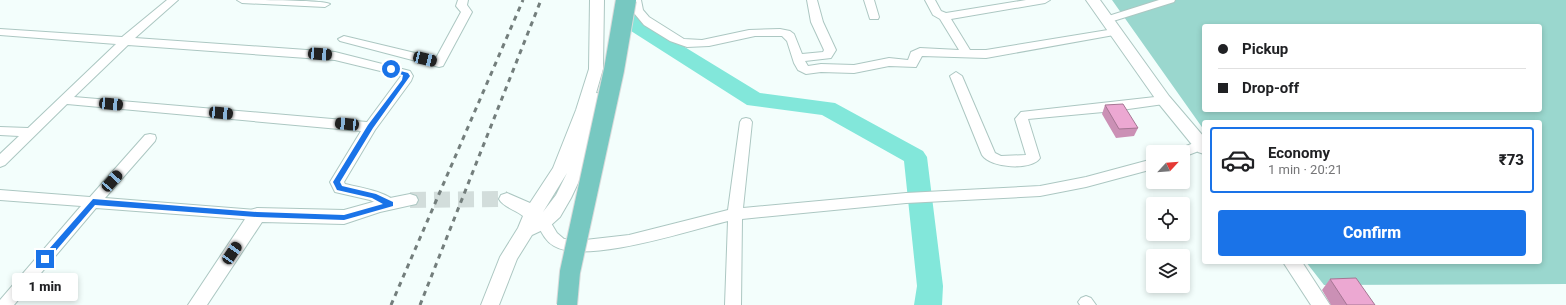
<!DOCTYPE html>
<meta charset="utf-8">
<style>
body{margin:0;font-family:Roboto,sans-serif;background:#f6f6f6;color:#202124;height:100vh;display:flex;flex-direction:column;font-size:15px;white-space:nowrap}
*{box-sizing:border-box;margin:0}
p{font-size:13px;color:#757577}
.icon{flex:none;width:22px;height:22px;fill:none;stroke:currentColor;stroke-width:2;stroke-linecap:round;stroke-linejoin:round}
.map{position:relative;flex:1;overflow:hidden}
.side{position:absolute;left:1202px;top:120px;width:340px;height:144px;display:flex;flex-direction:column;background:#fff;border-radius:4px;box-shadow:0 2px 6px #0003}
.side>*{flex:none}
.banner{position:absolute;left:1202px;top:24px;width:340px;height:88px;border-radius:4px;box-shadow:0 2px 6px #0003;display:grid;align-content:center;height:88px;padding:0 16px;background:#fff}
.needle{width:26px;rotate:64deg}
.tools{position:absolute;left:1146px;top:145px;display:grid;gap:8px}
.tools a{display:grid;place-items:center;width:44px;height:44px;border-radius:4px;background:#fff;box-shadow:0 2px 6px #0003;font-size:20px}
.end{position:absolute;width:18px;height:18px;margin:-9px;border:5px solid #1a73e8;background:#fff;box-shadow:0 0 0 2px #fff}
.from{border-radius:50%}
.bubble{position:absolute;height:28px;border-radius:4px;background:#fff;box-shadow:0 2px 6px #0003;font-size:13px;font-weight:800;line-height:28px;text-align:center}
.car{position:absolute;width:12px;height:24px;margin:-12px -6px;border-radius:5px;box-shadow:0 0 3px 1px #0007;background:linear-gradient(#222 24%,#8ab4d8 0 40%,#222 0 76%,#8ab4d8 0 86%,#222 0)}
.banner b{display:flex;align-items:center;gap:14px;height:38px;font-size:15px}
.banner b+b{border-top:1px solid #e0e0e0}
.banner i{width:10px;height:10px;background:#202124}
ul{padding:7px 0 0;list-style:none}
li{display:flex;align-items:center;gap:12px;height:66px;margin:0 8px 6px;padding:0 8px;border:2px solid #e0e0e0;border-radius:4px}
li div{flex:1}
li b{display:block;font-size:15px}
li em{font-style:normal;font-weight:800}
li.on{border-color:#1a73e8}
li>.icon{width:36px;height:36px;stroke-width:1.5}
.action{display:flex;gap:8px;margin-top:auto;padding:8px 16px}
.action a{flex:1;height:46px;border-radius:4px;background:#1a73e8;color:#fff;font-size:16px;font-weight:800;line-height:46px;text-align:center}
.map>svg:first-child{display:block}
.green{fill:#9ad7ce;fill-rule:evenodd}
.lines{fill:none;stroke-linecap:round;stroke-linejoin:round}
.river{fill:#82e7da;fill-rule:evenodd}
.tertiary-tunnel{stroke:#d2dddb;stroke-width:16;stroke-dasharray:16 8;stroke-linecap:butt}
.minor-casing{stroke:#acc7c2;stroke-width:2}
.tertiary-casing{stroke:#acc7c2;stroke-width:2}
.minor{fill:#fff;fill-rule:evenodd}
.tertiary{fill:#fff;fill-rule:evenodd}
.rail{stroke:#737e7c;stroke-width:3;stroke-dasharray:5 5;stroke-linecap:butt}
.primary-bridge-casing{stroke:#dadbdb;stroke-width:22;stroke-linecap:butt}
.primary-bridge{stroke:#77c8c1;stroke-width:20}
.wall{fill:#cb90b5}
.building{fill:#eca8d2;stroke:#a57693}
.route{fill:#1a73e8}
</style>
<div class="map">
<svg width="1566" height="305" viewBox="0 0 1566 305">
<rect width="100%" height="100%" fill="#f3fefc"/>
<path class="green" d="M1112 0H1566V284L1324 285 1306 262H1540V122H1204V130ZM1204 26H1540V110H1204Z"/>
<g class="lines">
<path class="river" d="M620 0H638L647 24 760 93 835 103 923 151 927 157 943 286 942 305H914L917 286 904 161 822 115 747 105 631 31Z"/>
<path class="tertiary-tunnel" d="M410 200 507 199"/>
<defs>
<path id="minor" d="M167 0H178L135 38 335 52 410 71 413 76 411 81 375 130 344 182 345 184C358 187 390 192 397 204L395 208 390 209 370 200 335 192 330 182 361 131 67 104 5 165 0 167V154L19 136 0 135V127L28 128 116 44 0 35V29L122 37ZM128 45 335 60 401 76 367 122 74 97Z
M237 0C250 0 325 0 330 4L325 7 242 3Z
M458 0H468L467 5 472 12 443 66 439 67 340 41 338 39 344 36 436 58 461 12 456 6Z
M631 0H641L643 10 649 17 684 39 702 40 749 30 780 29 790 31 794 34 802 54 823 52 824 50 811 22 807 0H817L823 22 836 50 831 58 805 61 808 66 821 64 854 65 889 58 908 60 911 52 920 48 959 50 940 19 933 15 925 0H935L941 11 946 13 1026 0H1050L1045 3 951 19 970 50H986L1114 29 1120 32 1114 35 986 58 922 56 916 67 889 66 854 73 821 72 806 74 798 70 794 63 787 41 782 36H755L709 46 687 47 670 41 644 25 634 13Z
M864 0H874L879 17 878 19H870Z
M1159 0H1175L1174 2 1110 22H1102L1101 20 1102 18Z
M956 72 962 76 995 153 1001 156 1026 155 1015 119 1021 112 1164 96 1170 100 1164 104 1114 111 1028 119 1040 158C1032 171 990 168 982 155L950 76Z
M746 118 750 119 752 122 743 208 906 193 1040 186 1086 177 1153 159V169L1086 187 1040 196 906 203 742 219 741 305H725L728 221C691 230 585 265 554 246 545 241 541 231 536 222L538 218 543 217 548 218 557 233 564 239 585 240 629 235 728 210 740 122 742 119Z
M150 134 155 135 156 138 155 141 105 198 257 210 262 211 264 215 262 219 257 220 96 208 14 305H0V300L81 206 0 200V190L90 197 145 135Z
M1202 140 1204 141V149L1183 157V152H1177L1178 149Z
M1086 296 1091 298 1096 305H1080L1078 302 1081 298Z"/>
<path id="tertiary" d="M590 0H604L603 69 596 93 605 94 607 97 587 164 571 198 560 217 549 227 532 235 517 259 499 305H481L500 257 518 228 523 216C516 210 503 207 499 199L501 195 507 193 530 203 553 168 576 110 589 69ZM567 173 556 195 543 212Z
M1086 0H1100L1169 96 1204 137V154L1198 152 1159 104Z
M410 194 416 196 418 200 416 204 380 212 344 224 262 222 207 305H188L251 210 257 208 344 210 380 200Z
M1283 262H1302L1330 305H1311Z"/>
</defs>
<use href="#minor" class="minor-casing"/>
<use href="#tertiary" class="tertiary-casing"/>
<use href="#minor" class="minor"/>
<use href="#tertiary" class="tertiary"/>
<path class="rail" d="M391 305 523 0
M420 305 541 0"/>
<defs>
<path id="primary-bridge" d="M567 305 570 272 614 70 626 0"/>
</defs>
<use href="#primary-bridge" class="primary-bridge-casing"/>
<use href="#primary-bridge" class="primary-bridge"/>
</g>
<path class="wall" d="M1105 105 1138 128 1134 136 1116 138 1102 114Z
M1330 279 1375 305H1331L1322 290Z"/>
<path class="building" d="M1123 104 1138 128 1119 129 1105 105Z
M1356 278 1375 305H1347L1330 279Z"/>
<path class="route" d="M389 68 408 73 410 76 373 128 340 182 342 186 376 194 393 202V206L344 220 257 217 95 205 47 261H42V257L93 199 257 212 344 215 383 204 372 198 337 190 333 182 368 125 402 80 403 75 389 71Z"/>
</svg>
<div class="tools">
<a><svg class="needle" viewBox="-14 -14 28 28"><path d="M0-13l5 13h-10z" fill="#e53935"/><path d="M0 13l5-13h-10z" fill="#757577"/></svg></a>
<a><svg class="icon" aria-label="locate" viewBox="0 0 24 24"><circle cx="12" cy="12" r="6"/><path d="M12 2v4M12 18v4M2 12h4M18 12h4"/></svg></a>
<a><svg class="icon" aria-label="layers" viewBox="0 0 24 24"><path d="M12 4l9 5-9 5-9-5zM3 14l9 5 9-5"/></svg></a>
</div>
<i class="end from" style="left:391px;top:69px"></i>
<i class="end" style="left:45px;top:259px"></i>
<div class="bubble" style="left:12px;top:273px;width:66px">1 min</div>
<i class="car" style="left:320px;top:54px;rotate:94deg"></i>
<i class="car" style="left:425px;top:59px;rotate:104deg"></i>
<i class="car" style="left:111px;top:104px;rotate:95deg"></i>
<i class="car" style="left:221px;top:113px;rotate:95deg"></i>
<i class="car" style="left:347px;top:124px;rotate:275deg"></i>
<i class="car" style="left:112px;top:181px;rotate:42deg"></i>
<i class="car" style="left:232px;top:253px;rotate:34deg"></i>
<div class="banner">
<b><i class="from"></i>Pickup</b>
<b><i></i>Drop-off</b>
</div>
<section class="side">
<ul>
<li class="on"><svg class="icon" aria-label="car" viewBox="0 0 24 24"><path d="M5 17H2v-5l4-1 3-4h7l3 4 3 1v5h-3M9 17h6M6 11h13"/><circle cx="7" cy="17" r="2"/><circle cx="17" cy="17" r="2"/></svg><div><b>Economy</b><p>1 min · 20:21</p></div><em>₹73</em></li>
</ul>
<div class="action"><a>Confirm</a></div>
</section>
</div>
